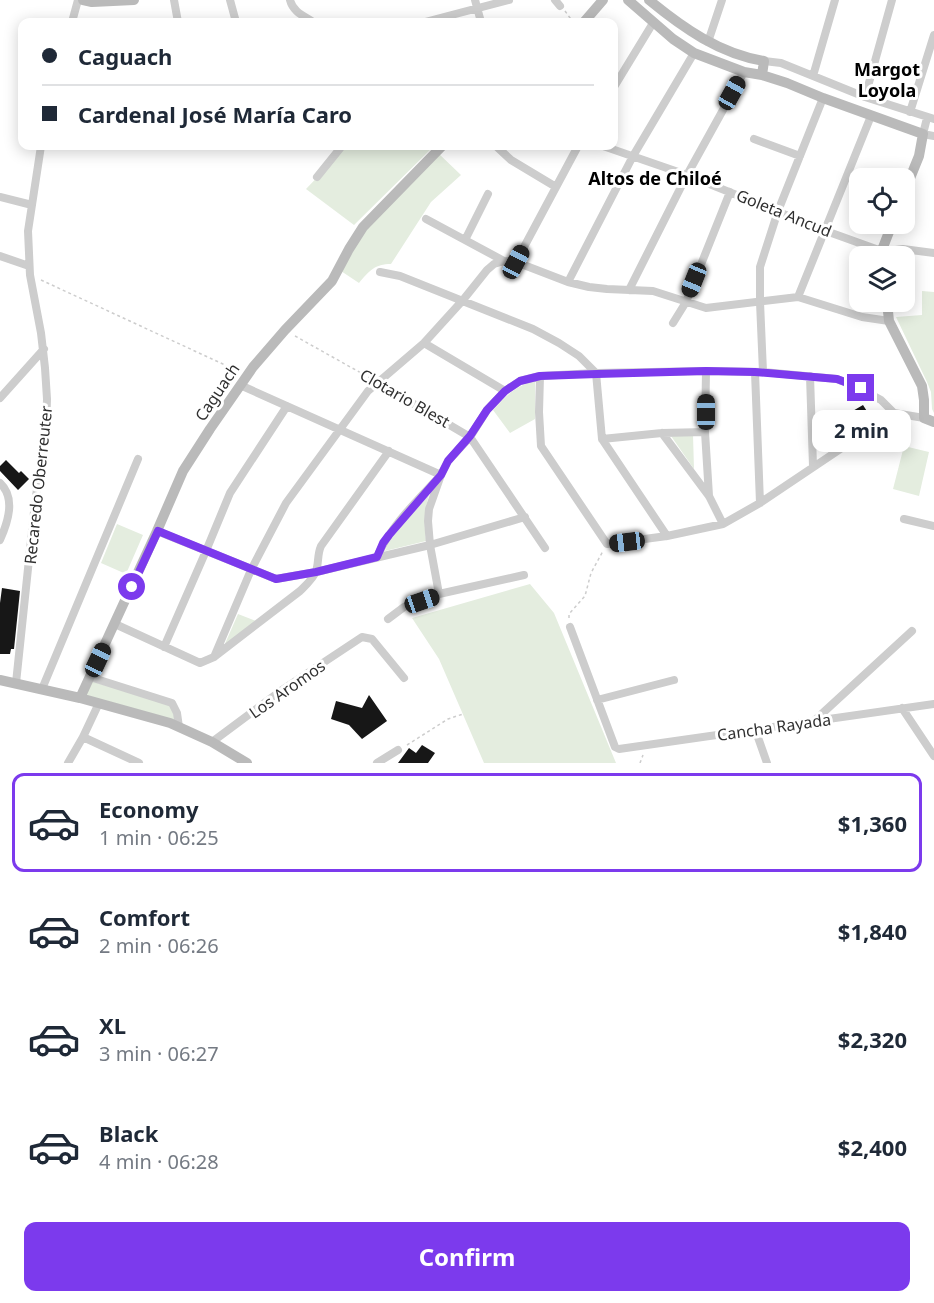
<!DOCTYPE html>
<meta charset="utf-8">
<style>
body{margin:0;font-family:"Noto Sans",sans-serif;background:#f6f6f7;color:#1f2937;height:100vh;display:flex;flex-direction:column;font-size:22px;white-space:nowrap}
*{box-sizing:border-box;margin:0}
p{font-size:20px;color:#747a83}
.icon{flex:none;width:33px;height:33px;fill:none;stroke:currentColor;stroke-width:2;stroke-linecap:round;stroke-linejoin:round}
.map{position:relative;height:763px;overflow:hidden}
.details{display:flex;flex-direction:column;background:#fff;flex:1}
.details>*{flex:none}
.hud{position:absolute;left:18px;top:18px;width:600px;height:132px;border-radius:12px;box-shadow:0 3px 15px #0003;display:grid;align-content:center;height:132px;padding:0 24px;background:#fff}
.buttons{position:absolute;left:849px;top:168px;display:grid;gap:12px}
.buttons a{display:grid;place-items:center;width:66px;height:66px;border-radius:12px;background:#fff;box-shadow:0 3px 15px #0003;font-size:30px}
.end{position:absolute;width:27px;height:27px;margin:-14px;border:8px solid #7c3aed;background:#fff;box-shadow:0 0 0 3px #fff}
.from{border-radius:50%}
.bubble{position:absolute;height:42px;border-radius:12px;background:#fff;box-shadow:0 3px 15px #0003;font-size:20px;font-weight:700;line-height:42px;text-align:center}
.car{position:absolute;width:18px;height:36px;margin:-18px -9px;border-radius:8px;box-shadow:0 0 4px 2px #0007;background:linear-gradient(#222 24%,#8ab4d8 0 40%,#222 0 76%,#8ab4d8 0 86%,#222 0)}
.hud b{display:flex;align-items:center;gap:21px;height:57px;font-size:22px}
.hud b+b{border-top:2px solid #e0e1e3}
.hud i{width:15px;height:15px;background:#1f2937}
ul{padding:10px 0 0;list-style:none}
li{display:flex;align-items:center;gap:18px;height:99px;margin:0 12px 9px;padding:0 12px;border:3px solid transparent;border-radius:12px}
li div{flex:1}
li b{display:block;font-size:22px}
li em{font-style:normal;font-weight:700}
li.active{border-color:#7c3aed}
li>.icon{width:54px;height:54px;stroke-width:1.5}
.button{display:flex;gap:12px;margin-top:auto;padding:12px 24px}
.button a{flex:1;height:69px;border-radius:12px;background:#7c3aed;color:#fff;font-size:24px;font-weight:700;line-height:69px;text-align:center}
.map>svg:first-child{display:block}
.green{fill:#e4eddf}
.building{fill:#171717}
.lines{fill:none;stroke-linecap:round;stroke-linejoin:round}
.path{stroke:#cdcdcd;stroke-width:1.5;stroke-dasharray:3 3;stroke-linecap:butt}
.street{stroke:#cdcdcd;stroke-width:8}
.secondary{stroke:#bababa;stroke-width:10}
.route{stroke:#7c3aed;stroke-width:8}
.labels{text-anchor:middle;stroke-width:6;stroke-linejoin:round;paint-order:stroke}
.street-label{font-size:16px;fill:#303030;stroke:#fff}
.neighbourhood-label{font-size:18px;font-weight:bold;fill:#000;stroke:#fff}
</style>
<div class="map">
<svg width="934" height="763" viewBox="0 0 934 763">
<rect width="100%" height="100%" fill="#fff"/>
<path class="green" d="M347 146H434L354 225 306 189Z
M437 152 461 175 431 202 391 264C375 264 369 271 359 283L338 269 349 249Z
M922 291 934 292V413L932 409 931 392 927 382 896 317 922 315Z
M535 381V419L510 433 493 410C507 395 515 386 535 381Z
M693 435 694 469 671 436Z
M904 446 929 452 919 496 893 489Z
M429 495C424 512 424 524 426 541L385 551C394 530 414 512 429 495Z
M117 524 143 535 126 574 101 563Z
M530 584 554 613 616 763H484L439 659 412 618Z
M238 614 256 621 224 646Z
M91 681 169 705 173 710 176 722 84 697Z"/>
<path class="building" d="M863 405 870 416 849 429 843 421 853 415 851 412Z
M6 460 19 473 21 471 29 479 18 490 0 471V466Z
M2 588 20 591 14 649H11L10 654H0V603Z
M369 695 387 721 362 739 349 725 331 719 336 701 362 708Z
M422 745 435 753 428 763H398L409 748 416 753Z"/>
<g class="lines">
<path class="path" d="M565 11 573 22
M41 280 238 371
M295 336 370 378
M569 618V614L585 596 591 573 603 551
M407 745 448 719 463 714
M640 763 643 755"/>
<path class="street" d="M174 0 178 22
M230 0 236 22
M290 0C293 12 304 16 313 22
M475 0 481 22
M555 0 560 6
M72 22 78 0
M425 22 509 0
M708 42 722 0
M764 61 781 63 865 97 934 119
M813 76 835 0
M614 87 653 23
M865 97 892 0
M910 112 934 35
M927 118 923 134 934 136
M754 139 800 156
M496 146 511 160 556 187
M603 146 687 175 826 231 876 249 888 251 903 249 934 253
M317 177 342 146
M0 197 32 205
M426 219 504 261
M465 240 488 194
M0 256 29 266
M516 262 578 146
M380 272 400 276 533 329 559 343 579 356 596 373 602 439 667 536
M568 282 633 156 694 53
M629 290 687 175 744 72
M798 297 871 116
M673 323 686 302 730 192
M424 343 505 391
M706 371 705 432 709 496
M755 372 760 503
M763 372 760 302V267L778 211 823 98
M540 376 539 412 541 446 607 544 667 536 723 524 760 503 894 413 924 418
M810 376 813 466
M378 383 470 437 545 548
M240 385 441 475C418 500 391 525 377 557
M0 398 44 349
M662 433 709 496 723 524
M602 439 662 433 705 432
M0 483C16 498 8 522 0 540
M904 519 934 526
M157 531 276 579 316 572 430 545 525 517
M439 594 430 545 428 521 429 509 441 475 448 461 470 437 487 410 505 391 520 381 540 376 596 373 706 371 763 372 837 379 861 389 881 400 894 413
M388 619 404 607 439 594 524 575
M115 624 200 663 214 657 300 591C305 586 314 578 316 571 319 563 317 555 321 546L389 451
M570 627 615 747 619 749 934 704
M164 647 206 551 230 493 287 406
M214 657 251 570 286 503 368 391 424 343 463 300 487 270 494 264 504 261 516 262 568 282 589 287 607 289 653 291 706 308 798 297 862 317 889 321
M90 677 172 703 177 713 179 727
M16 683 35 502 46 432 47 399 45 368 41 333 30 275 28 231 41 146
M42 689 138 459
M597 700 674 680
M902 708 934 756
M814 721 912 631
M755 729 767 763
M83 737 139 763
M212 742 282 690 362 637 372 639 404 678
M68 763 83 737 99 703
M377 763 398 750"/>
<path class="secondary" d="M83 0 92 2 134 0
M628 0 673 39 694 53 744 72 762 75 787 83 823 98 923 134 919 156 904 193
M649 0C683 28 720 54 764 61L762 75
M584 22 603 0
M882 256V250L892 224
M887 302 889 321 922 386 924 400V418L934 422
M0 680 80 698 170 723 212 742 247 763
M80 698 157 531 183 471 210 429 253 367 285 330 332 281 349 249 363 227 442 146"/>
</g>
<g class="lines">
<path class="route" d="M132 587 158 531 276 579 316 572 377 557 383 543 389 535 441 475 448 461 470 436 487 410 505 391 520 381 540 376 597 374 706 371 755 372 837 379 861 388"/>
</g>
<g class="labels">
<g class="street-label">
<text transform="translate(784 213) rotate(22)" y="6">Goleta Ancud</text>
<text transform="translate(217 392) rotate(-56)" y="6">Caguach</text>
<text transform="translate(405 398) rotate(30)" y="6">Clotario Blest</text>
<text transform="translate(38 485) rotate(-84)" y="6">Recaredo Oberreuter</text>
<text transform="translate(287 689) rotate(-35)" y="6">Los Aromos</text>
<text transform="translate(774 727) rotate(-8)" y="6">Cancha Rayada</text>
</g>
<g class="neighbourhood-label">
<text x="887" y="76">Margot<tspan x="887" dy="21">Loyola</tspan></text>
<text x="655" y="185">Altos de Chiloé</text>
</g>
</g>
</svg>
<div class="buttons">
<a><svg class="icon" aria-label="locate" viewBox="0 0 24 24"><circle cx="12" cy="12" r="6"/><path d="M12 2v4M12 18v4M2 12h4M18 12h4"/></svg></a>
<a><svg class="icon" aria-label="layers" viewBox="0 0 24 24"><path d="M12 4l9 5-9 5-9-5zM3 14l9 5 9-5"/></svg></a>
</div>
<i class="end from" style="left:132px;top:587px"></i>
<i class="end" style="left:861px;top:388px"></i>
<div class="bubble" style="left:812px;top:410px;width:99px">2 min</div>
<i class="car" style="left:732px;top:93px;rotate:29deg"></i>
<i class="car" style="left:516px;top:262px;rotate:28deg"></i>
<i class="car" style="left:694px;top:280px;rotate:202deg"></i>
<i class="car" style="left:706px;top:412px;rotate:0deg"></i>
<i class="car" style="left:627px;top:542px;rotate:263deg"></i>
<i class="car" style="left:422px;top:601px;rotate:71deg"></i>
<i class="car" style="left:98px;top:660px;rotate:25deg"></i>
<div class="hud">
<b><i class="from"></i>Caguach</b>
<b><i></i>Cardenal José María Caro</b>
</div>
</div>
<section class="details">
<ul>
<li class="active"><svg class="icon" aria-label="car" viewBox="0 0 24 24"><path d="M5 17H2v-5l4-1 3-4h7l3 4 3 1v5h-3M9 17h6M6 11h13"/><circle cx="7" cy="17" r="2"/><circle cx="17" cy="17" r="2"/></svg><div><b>Economy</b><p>1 min · 06:25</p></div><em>$1,360</em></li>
<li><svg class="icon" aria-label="car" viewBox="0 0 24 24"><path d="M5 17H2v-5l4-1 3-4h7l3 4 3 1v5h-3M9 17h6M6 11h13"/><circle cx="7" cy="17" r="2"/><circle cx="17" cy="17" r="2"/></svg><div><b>Comfort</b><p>2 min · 06:26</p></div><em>$1,840</em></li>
<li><svg class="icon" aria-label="car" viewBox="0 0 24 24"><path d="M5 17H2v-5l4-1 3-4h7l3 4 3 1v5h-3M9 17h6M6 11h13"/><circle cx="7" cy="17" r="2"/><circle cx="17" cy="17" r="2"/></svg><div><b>XL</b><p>3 min · 06:27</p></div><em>$2,320</em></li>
<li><svg class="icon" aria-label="car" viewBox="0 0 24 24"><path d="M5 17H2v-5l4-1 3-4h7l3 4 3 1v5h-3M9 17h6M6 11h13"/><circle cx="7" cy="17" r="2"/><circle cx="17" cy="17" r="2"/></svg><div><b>Black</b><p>4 min · 06:28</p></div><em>$2,400</em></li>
</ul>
<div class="button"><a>Confirm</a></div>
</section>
